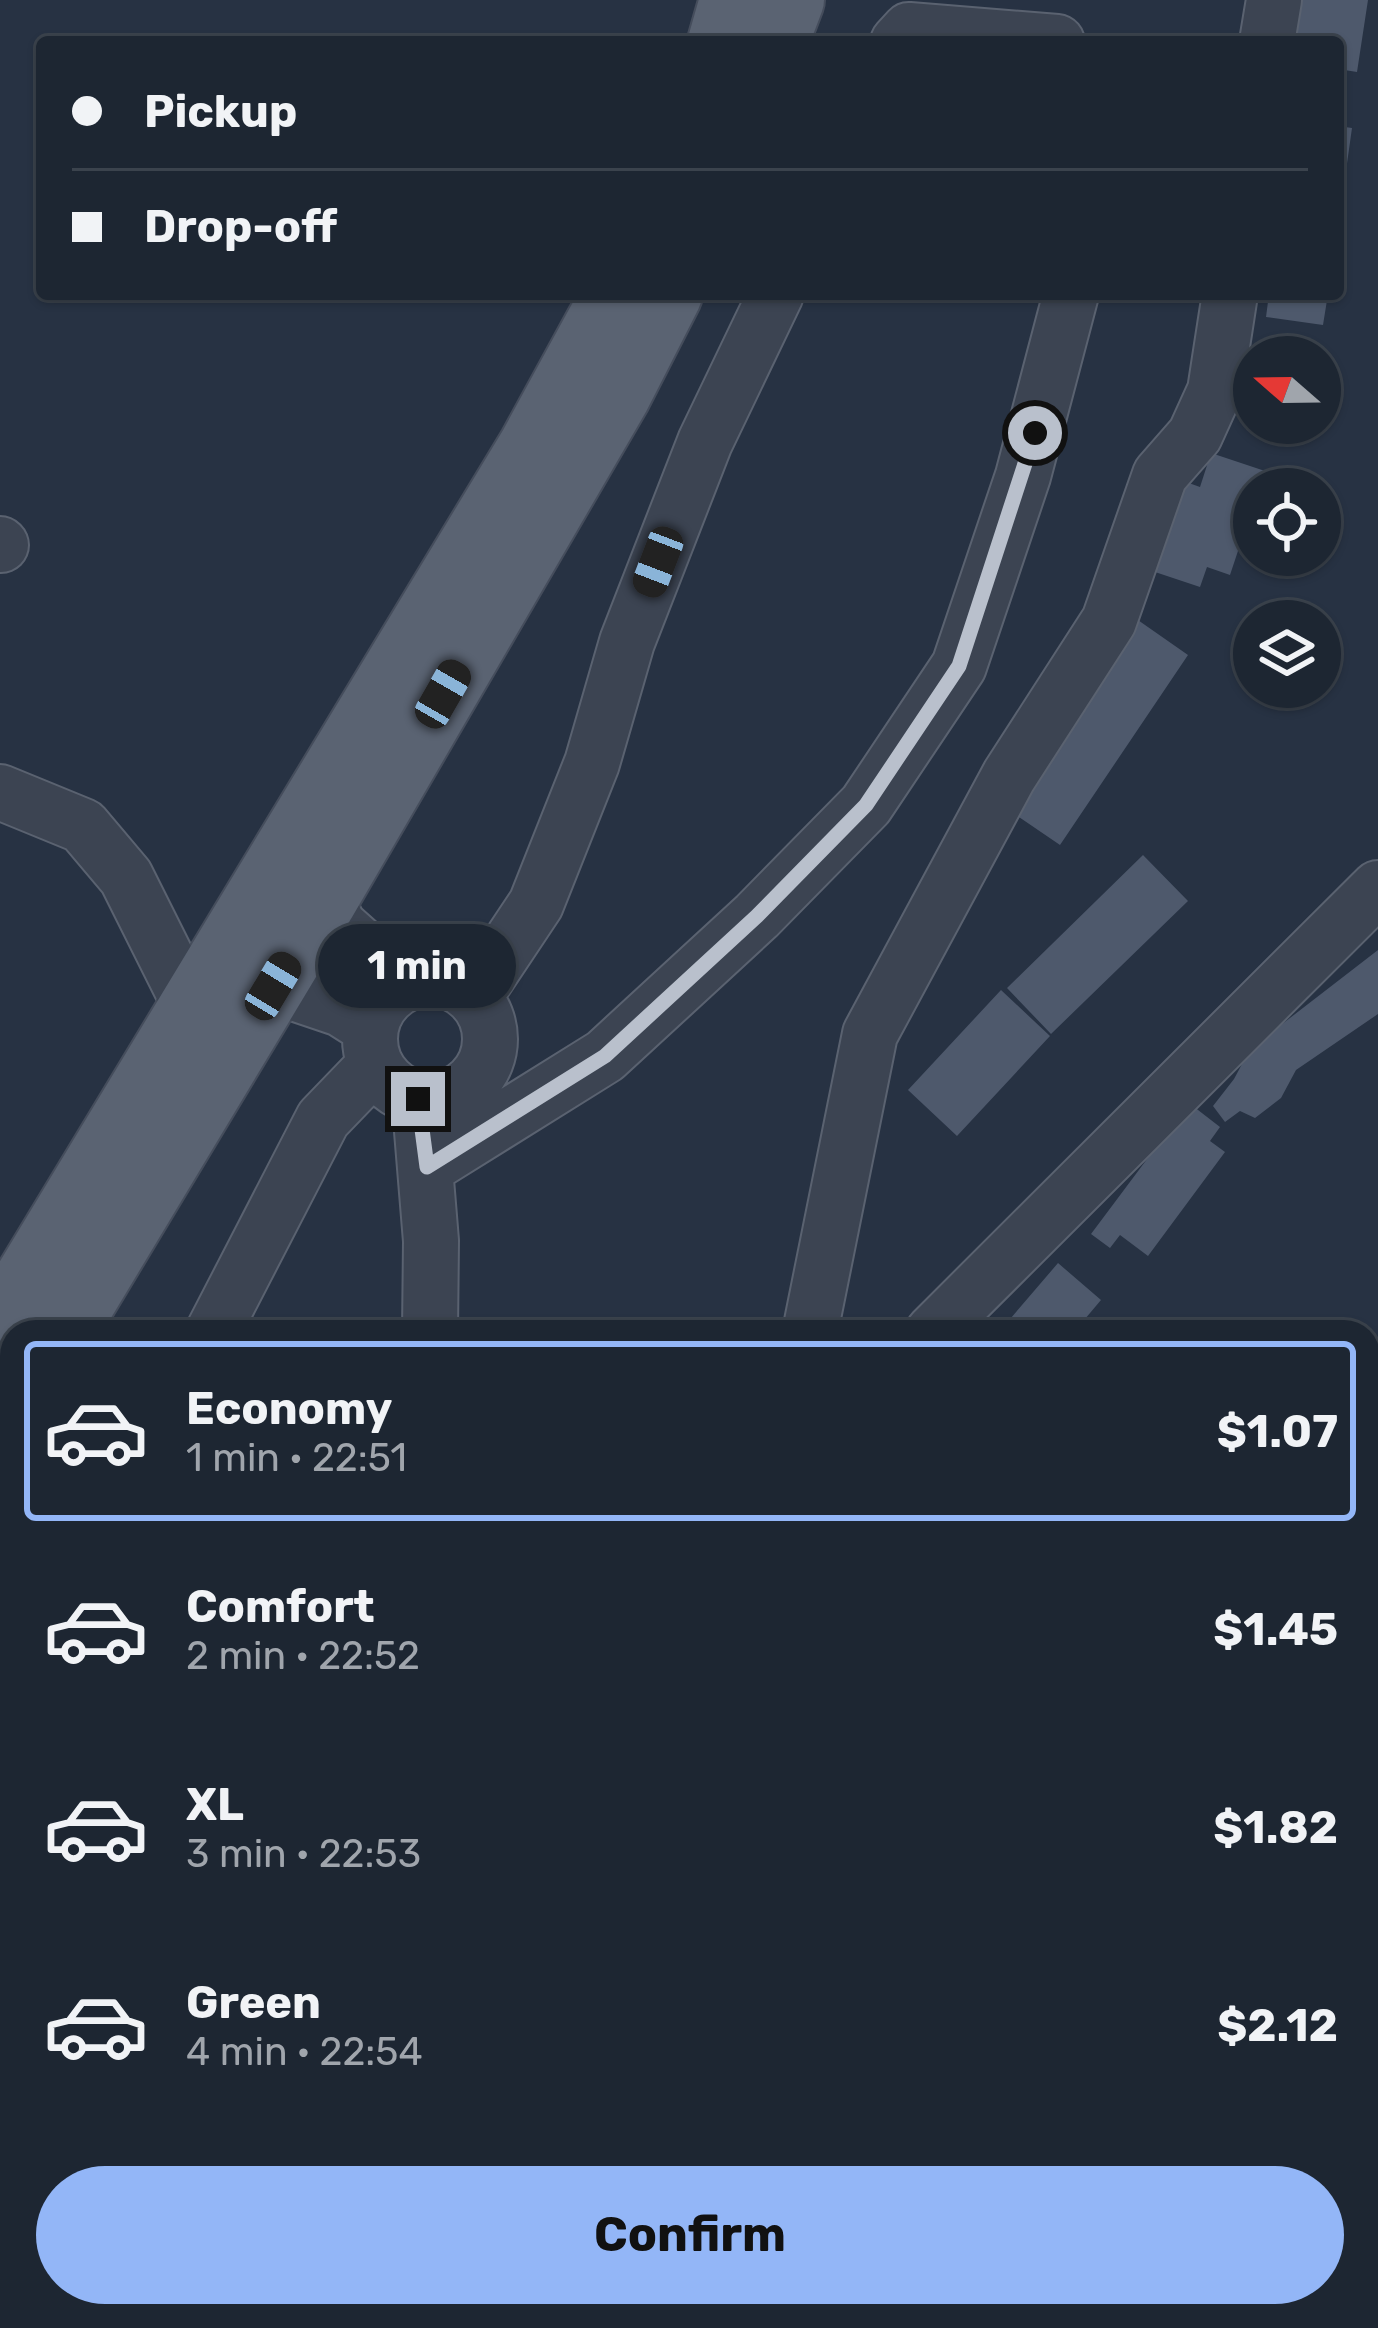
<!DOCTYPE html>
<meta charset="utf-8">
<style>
body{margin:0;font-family:Rubik,sans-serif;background:#252e3a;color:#f1f3f6;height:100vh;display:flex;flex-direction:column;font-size:45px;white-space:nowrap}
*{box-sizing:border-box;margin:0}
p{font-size:39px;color:#a0a5ac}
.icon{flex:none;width:66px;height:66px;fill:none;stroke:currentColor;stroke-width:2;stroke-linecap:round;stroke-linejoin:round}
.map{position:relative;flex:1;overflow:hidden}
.sheet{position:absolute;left:0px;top:1320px;width:1380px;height:1008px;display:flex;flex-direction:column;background:#1d2632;border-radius:36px 36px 0 0;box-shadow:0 3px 9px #0004,0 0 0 3px #3b434d}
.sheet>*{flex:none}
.banner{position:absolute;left:36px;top:36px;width:1308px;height:264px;border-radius:12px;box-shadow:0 3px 9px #0004,0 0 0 3px #3b434d;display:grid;align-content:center;height:264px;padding:0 36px;background:#1d2632}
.needle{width:78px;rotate:290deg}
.fabs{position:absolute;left:1233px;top:336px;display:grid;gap:24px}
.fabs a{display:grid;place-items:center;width:108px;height:108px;border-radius:50%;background:#1d2632;box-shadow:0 3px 9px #0004,0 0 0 3px #3b434d;font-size:60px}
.end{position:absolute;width:54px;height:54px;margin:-27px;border:15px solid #b9c0cc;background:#111;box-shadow:0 0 0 6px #111}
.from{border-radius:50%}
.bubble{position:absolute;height:84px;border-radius:42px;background:#1d2632;box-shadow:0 3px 9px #0004,0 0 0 3px #3b434d;font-size:39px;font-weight:700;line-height:84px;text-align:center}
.car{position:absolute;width:36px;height:72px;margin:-36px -18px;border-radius:15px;box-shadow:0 0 9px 3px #0007;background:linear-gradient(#222 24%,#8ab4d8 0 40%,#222 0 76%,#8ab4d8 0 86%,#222 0)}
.banner b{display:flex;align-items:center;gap:42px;height:114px;font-size:45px}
.banner b+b{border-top:3px solid #3b434d}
.banner i{width:30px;height:30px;background:#f1f3f6}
ul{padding:21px 0 0;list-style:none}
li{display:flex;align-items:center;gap:36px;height:180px;margin:0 24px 18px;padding:0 12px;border:6px solid transparent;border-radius:12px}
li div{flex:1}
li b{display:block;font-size:45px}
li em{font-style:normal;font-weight:700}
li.current{border-color:#93b6f7}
li>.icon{width:108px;height:108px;stroke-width:1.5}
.primary-button{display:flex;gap:24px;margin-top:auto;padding:24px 36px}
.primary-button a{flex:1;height:138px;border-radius:72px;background:#93b6f7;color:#111;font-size:48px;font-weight:700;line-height:138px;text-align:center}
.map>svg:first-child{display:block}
.building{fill:#4e596c}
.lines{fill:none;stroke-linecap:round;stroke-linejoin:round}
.minor-casing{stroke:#5a6270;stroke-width:58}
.major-casing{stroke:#454d5c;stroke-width:70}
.minor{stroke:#3c4452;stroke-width:54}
.major{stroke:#5a6372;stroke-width:66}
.route{stroke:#b9c0cc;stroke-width:15}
</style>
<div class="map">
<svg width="1378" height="2328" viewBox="0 0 1378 2328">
<rect width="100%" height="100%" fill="#273243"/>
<path class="building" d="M1275 0H1368L1357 72 1338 69V42H1269Z
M1338 126 1352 128 1341 206 1338 205Z
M1269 294H1328L1323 325 1266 317Z
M1211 453 1265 471 1259 489H1254V503L1230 575 1207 567 1200 587 1143 568 1172 477 1200 487Z
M1135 618 1188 655 1060 845 1007 809Z
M1143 855 1188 901 1051 1034 1007 988Z
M1378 950V1014L1296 1070 1281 1098 1255 1118 1240 1111 1225 1122 1213 1106 1234 1079 1257 1036 1277 1028Z
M1001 990 1050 1036 957 1136 908 1090Z
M1189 1103 1220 1127 1210 1141 1225 1152 1148 1256 1120 1235 1110 1248 1091 1234Z
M1058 1263 1101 1300 1074 1332H999Z
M1378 1510V1564L1368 1560V1538Z
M1368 1564 1378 1568V1642L1368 1638Z
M1368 1746 1378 1749 1374 1798 1368 1797Z
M1368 1859 1378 1860V1919H1368Z
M1368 1958H1378L1376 2057 1368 2056Z
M1368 2154H1378V2204H1368Z
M67 2316H235L236 2328H68Z
M1164 2316H1310V2328H1165Z"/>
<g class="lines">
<defs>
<path id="minor" d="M898 42 909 30 1057 42
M1267 42 1274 0
M0 544 1 545
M0 792 83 826 126 877 192 1009
M325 898 339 926 404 984
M370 1039a60 60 0 1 1 120 0a60 60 0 1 1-120 0Z
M273 986 341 1009 371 1028
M474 997 536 904 592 763 627 642 705 442 776 294
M422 1131 431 1241 430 1332
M427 1167 605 1056 757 916 866 805 959 666 1023 476 1071 294
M213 1332 323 1119 375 1065
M810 1332 870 1034 1009 776 1109 621 1160 475 1195 435 1215 391 1230 294
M933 1332 1378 888
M1368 1445 1378 1416
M12 1825V1879
M1368 1845H1378
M1368 2251H1378
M53 2316 54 2328
M324 2316 327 2328
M1134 2316V2328"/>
<path id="major" d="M721 42 733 0
M775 42 791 0
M0 1325 532 446 615 294
M64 1332 325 898 617 396 669 294
M0 1437 12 1418"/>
</defs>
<use href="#minor" class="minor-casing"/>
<use href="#major" class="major-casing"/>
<use href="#minor" class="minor"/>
<use href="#major" class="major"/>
</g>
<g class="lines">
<path class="route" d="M418 1099 427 1167 605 1056 757 916 866 805 959 666 1035 433"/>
</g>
</svg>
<div class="fabs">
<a><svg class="needle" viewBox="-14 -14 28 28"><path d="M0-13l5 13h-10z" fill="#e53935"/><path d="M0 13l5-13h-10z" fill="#a0a5ac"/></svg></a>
<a><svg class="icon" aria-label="locate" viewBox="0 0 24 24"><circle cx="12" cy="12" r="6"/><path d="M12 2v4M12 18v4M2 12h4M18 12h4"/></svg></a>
<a><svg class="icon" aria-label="layers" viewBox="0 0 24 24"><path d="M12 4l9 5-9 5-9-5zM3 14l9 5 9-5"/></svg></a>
</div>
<i class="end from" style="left:1035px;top:433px"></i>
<i class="end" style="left:418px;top:1099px"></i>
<div class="bubble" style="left:318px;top:924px;width:198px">1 min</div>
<i class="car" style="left:658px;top:562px;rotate:201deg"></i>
<i class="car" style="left:443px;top:694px;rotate:30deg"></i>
<i class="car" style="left:273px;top:986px;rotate:31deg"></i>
<div class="banner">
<b><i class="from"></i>Pickup</b>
<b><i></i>Drop-off</b>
</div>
<section class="sheet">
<ul>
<li class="current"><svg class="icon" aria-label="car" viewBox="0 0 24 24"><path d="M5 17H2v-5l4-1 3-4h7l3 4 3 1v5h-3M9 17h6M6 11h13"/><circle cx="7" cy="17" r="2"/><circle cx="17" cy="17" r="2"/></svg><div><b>Economy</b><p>1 min · 22:51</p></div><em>$1.07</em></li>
<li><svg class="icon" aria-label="car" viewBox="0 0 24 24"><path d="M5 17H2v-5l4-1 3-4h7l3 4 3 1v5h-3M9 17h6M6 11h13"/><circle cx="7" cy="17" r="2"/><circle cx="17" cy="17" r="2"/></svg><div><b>Comfort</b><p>2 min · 22:52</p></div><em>$1.45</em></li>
<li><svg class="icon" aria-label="car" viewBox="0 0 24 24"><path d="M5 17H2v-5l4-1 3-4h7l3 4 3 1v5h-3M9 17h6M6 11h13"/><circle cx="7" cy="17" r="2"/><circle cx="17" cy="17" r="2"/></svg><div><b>XL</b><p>3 min · 22:53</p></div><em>$1.82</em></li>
<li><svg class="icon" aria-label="car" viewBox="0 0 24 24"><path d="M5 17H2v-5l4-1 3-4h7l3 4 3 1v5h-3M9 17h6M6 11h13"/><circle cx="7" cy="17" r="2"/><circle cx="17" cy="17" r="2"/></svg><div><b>Green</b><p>4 min · 22:54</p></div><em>$2.12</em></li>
</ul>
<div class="primary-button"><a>Confirm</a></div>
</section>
</div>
